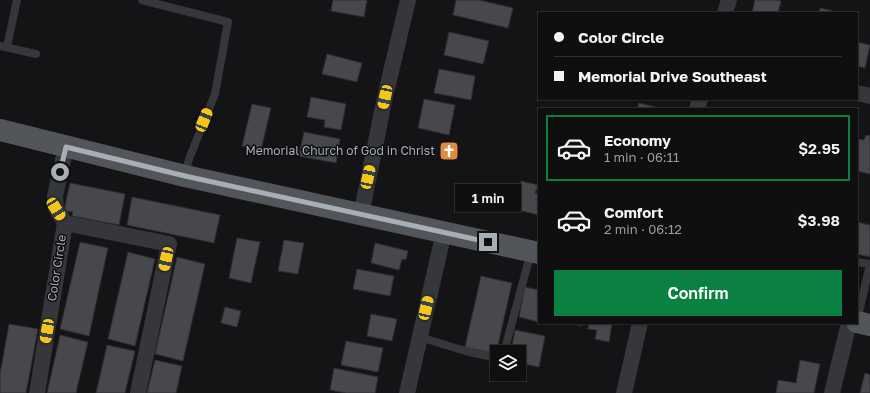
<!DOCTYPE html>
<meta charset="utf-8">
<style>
body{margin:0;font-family:"Golos Text",sans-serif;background:#181819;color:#f1f3f6;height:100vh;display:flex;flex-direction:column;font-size:15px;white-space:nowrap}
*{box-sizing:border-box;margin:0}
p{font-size:13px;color:#9b9c9f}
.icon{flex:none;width:22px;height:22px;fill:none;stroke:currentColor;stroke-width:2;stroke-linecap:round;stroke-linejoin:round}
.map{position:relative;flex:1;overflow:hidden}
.side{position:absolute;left:538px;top:108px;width:320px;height:216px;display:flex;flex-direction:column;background:#0f0f10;border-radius:0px;box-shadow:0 1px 3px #0004,0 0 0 1px #2f2f30}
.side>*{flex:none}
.banner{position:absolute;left:538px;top:12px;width:320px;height:88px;border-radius:0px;box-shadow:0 1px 3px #0004,0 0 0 1px #2f2f30;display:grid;align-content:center;height:88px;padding:0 16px;background:#0f0f10}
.controls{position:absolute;left:490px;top:345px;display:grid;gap:8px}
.controls a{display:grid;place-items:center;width:36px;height:36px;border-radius:0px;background:#0f0f10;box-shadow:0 1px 3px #0004,0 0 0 1px #2f2f30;font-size:20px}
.end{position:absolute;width:18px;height:18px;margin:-9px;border:5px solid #a7aeb5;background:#111;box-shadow:0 0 0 2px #111}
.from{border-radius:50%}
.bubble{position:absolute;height:28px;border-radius:0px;background:#0f0f10;box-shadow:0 1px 3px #0004,0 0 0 1px #2f2f30;font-size:13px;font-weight:600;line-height:28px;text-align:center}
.car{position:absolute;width:12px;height:24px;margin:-12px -6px;border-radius:5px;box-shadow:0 0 3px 1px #0007;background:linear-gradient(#f5c518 24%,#345 0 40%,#f5c518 0 76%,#345 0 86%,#f5c518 0)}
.banner b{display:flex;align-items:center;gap:14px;height:38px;font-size:15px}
.banner b+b{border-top:1px solid #2f2f30}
.banner i{width:10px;height:10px;background:#f1f3f6}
ul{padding:7px 0 0;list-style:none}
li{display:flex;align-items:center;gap:12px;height:66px;margin:0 8px 6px;padding:0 8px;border:2px solid transparent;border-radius:0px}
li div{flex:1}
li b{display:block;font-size:15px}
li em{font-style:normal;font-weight:600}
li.current{border-color:#0b8043}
li>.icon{width:36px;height:36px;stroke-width:1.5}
.cta{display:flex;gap:8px;margin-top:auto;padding:8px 16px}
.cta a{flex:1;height:46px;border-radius:0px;background:#0b8043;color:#fff;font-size:16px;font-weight:600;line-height:46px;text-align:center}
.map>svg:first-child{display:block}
.building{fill:#46484b;stroke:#2e2f31}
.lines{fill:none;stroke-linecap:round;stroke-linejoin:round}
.lane{stroke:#36373a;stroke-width:8}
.street{stroke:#36373a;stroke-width:16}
.primary{stroke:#525559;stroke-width:22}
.route{stroke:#a7aeb5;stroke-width:5}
.labels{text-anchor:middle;stroke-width:3;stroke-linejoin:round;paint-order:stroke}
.poi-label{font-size:12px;fill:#a7aeb5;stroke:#0f0f11;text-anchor:end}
.street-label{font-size:12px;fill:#a7aeb5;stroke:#0f0f11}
</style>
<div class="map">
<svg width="870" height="393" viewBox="0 0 870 393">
<rect width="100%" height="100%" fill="#141416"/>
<path class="building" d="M333 0H367L364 17 331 11Z
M456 0H479L513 8 508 28 453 15Z
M755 0H776L781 1 778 13H752Z
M820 8 833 11V13H819Z
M449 32 489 41 483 64 444 55Z
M857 42 870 45 865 68 857 66Z
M327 54 362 63 357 82 322 74Z
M439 69 475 76 471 100 434 93Z
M311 97 346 104 341 130 324 127 325 120 307 117Z
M424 99 455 105 449 135 418 128Z
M639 103 662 109H637Z
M252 104 271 108 261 150 242 146Z
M304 132 340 139 336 163 299 156Z
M866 135 870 136V174L857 171V139L864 140Z
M521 181 538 185 535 193 539 194V215L514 209Z
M70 183 125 194 119 225 72 216 73 212 64 211Z
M132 197 220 215 214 243 127 225Z
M857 222 870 225V257L857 254Z
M237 238 260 242 251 283 229 278Z
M284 240 304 243 298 274 278 271Z
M80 242 108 248 89 336 60 329Z
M375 243 408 251 406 260 402 259 399 270 371 263Z
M128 252 155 259 135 346 108 339Z
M177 257 205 264 183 361 155 354Z
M357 269 394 276 390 296 353 289Z
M481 276 512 283 496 354 465 347Z
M525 287 539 290V322L519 317Z
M225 307 241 311 237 327 221 323Z
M371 314 397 319 392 341 367 336Z
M565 323H583L582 326Z
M589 323H612L609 342 595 339 597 330 588 329Z
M9 324 38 329 26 393H0V374Z
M515 330 545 336 539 367 519 363V352H511Z
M60 335 88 342 76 393H47Z
M346 341 383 348 378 372 341 365Z
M107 345 135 351 125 393H96Z
M155 360 182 366 176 393H147Z
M800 360 820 364 814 393H776L778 380 796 383Z
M334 368 378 377 375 393H346L330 390Z
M865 373 870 375V393H860Z"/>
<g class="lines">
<path class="lane" d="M142 0 228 22 215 94 189 159 185 175
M0 46 36 54
M7 47 17 0
M857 262 870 264 857 321
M420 337 465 351 497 358
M504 352 531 252"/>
<path class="street" d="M725 13 729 0
M857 93 870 96
M697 109 700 99
M361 215 385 97 408 0
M65 223 169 244 138 393
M37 393 65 223 56 209 55 196 66 147
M407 393 444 232
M624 393 640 323
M832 393 849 323"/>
<path class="primary" d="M0 130 185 176 539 253
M857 322 870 325"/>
</g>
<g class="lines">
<path class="route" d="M60 172 66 147 185 176 488 242"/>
</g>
<defs>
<symbol id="church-square" viewBox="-11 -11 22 22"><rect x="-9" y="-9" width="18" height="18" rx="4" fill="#e08b42" stroke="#0f0f11"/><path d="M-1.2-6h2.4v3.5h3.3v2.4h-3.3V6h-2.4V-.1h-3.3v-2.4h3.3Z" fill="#fff"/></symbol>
</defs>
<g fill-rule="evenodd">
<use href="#church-square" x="438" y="140" width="22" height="22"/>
</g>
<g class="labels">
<g class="poi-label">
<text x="435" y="155">Memorial Church of God in Christ</text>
</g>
<g class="street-label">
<text transform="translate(57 268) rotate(-81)" y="4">Color Circle</text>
</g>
</g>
</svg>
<div class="controls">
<a><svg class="icon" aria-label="layers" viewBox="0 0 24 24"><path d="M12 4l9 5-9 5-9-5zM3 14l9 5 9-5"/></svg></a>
</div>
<i class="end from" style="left:60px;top:172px"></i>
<i class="end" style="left:488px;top:242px"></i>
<div class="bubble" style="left:455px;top:184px;width:66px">1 min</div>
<i class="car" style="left:385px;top:97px;rotate:192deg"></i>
<i class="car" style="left:204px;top:120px;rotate:22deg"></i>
<i class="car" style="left:368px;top:177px;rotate:12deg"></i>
<i class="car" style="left:56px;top:209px;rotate:148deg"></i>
<i class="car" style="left:166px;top:259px;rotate:192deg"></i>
<i class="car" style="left:426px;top:308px;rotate:13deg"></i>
<i class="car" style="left:47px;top:331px;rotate:190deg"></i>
<div class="banner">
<b><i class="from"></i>Color Circle</b>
<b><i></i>Memorial Drive Southeast</b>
</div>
<section class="side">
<ul>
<li class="current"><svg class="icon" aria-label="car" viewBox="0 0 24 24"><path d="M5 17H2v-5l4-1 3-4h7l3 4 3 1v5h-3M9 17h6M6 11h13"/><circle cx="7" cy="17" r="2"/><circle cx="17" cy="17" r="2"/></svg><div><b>Economy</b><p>1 min · 06:11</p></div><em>$2.95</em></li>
<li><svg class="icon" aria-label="car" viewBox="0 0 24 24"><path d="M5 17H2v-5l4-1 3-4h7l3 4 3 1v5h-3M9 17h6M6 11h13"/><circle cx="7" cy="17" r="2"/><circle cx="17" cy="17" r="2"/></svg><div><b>Comfort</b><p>2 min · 06:12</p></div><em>$3.98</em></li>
</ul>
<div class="cta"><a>Confirm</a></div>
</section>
</div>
